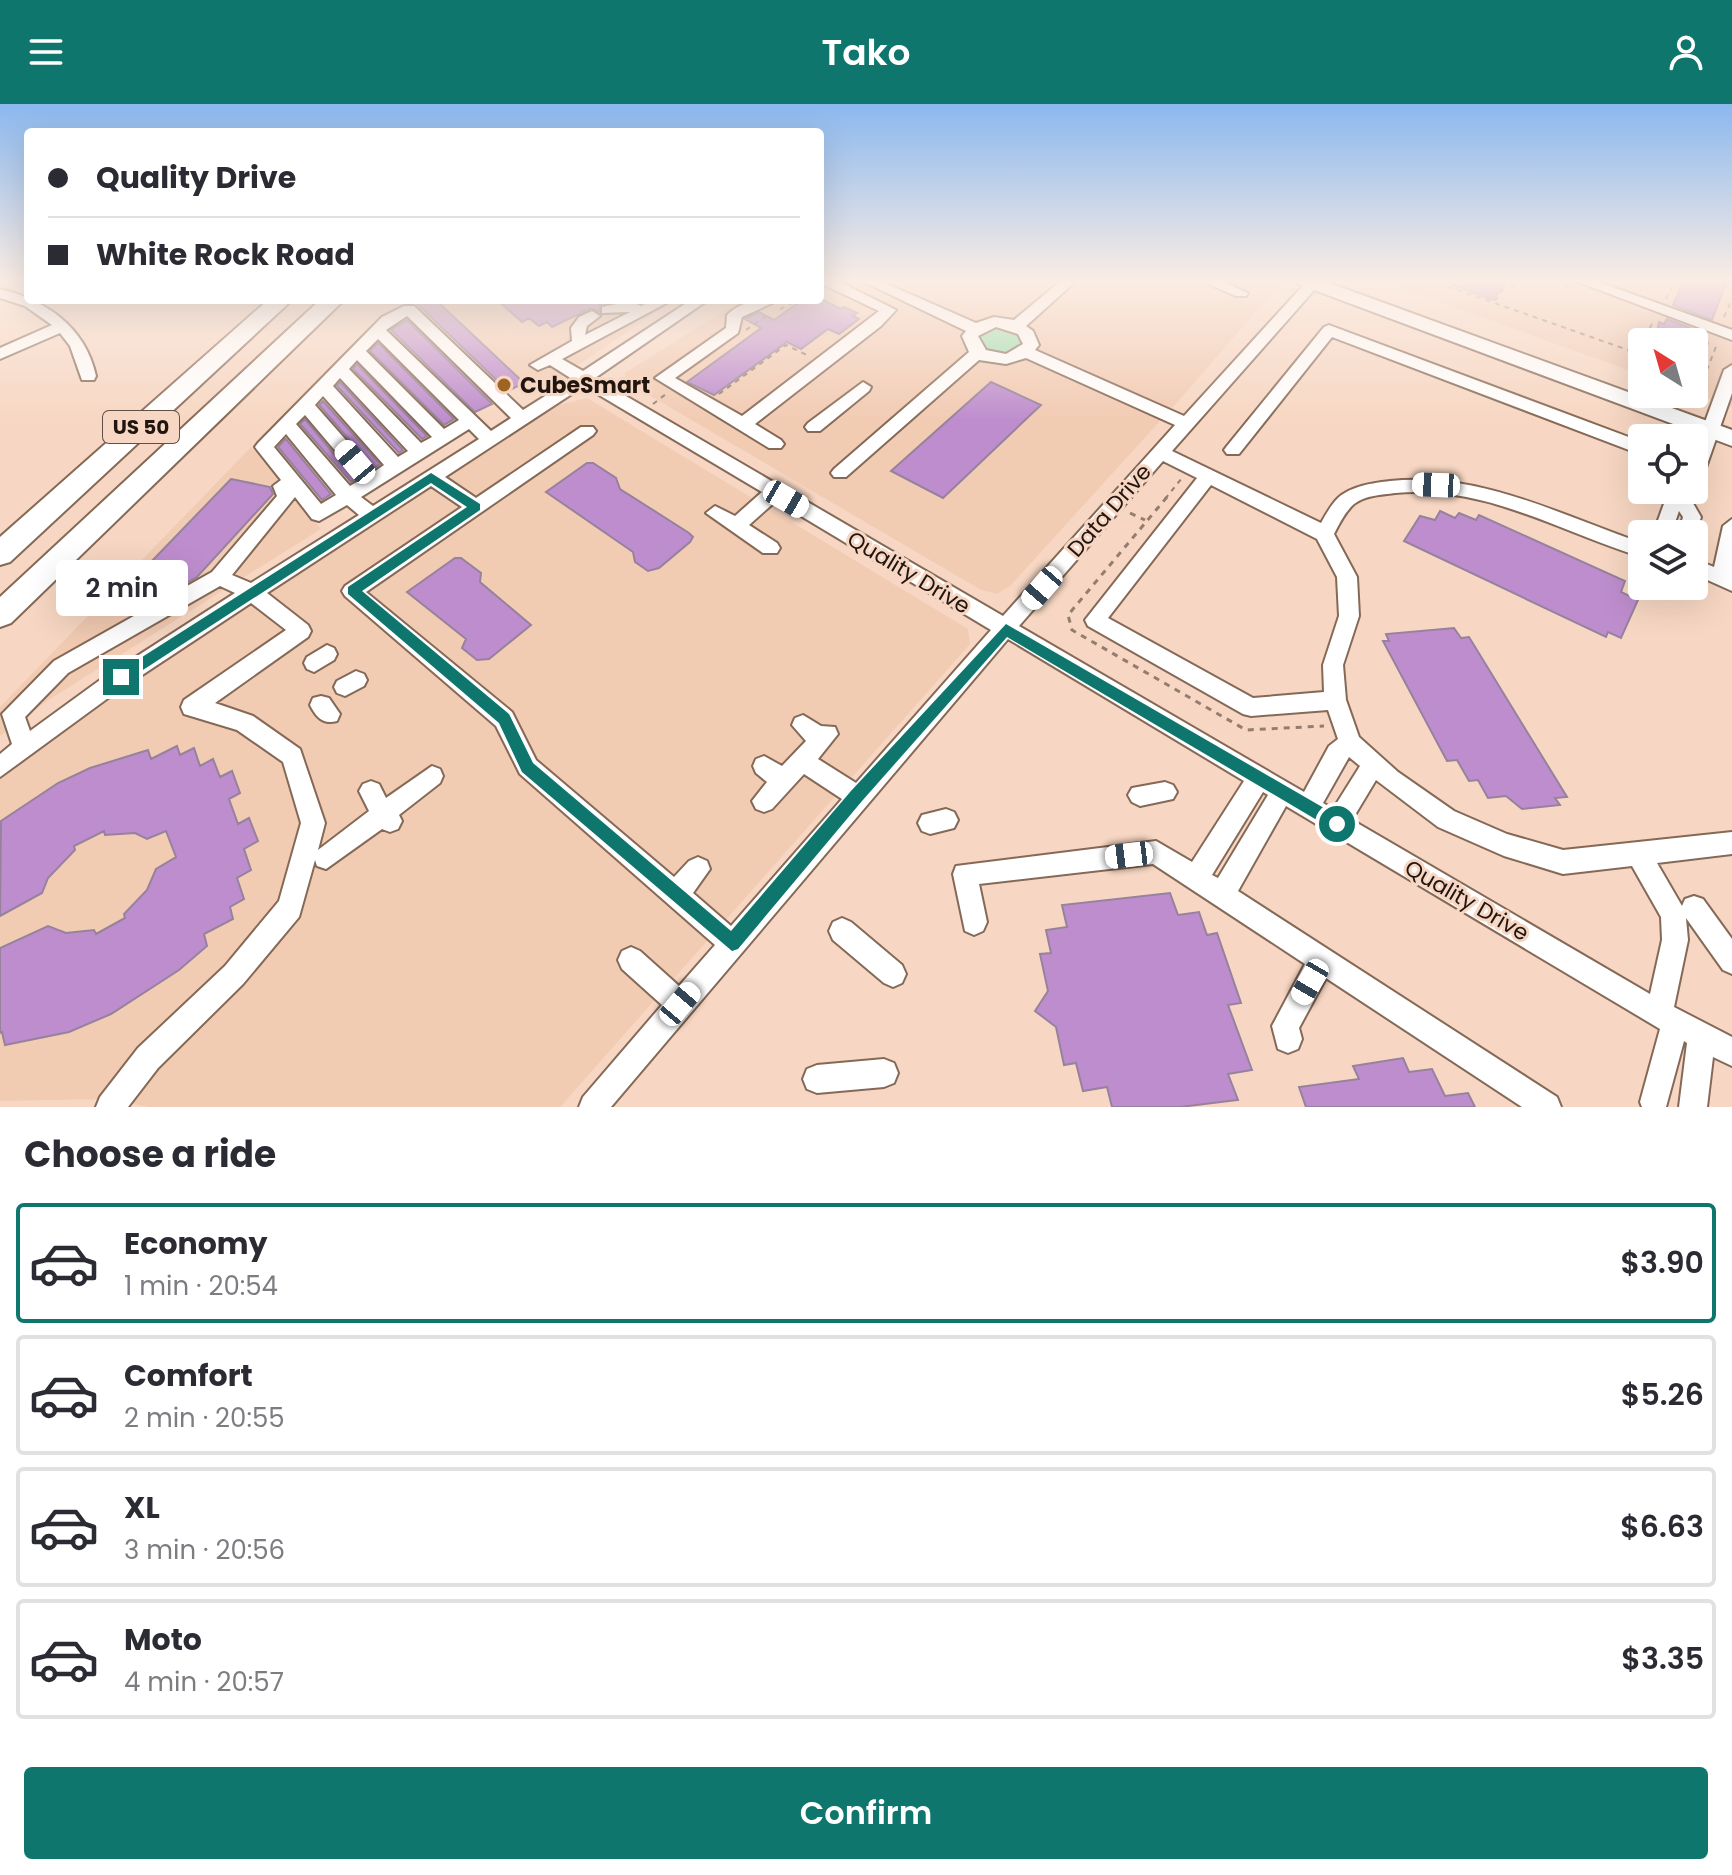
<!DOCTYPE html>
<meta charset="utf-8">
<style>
body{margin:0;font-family:Poppins,sans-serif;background:#f2f2f3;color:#2b2b33;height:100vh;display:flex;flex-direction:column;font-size:30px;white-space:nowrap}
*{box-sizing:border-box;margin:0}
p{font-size:26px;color:#7c7c81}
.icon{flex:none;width:44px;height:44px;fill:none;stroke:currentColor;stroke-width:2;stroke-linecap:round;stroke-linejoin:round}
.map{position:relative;height:1003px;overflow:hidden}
.side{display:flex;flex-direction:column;background:#fff;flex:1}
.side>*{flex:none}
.top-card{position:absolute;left:24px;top:24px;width:800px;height:176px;border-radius:8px;box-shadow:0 8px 32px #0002;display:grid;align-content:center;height:176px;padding:0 24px;background:#fff}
.needle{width:52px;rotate:323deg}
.fabs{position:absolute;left:1628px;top:224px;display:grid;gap:16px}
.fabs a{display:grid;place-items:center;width:80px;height:80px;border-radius:8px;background:#fff;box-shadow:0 8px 32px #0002;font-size:40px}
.end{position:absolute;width:36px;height:36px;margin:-18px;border:10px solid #0f766e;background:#fff;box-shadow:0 0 0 4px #fff}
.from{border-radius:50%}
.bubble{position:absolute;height:56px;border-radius:8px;background:#fff;box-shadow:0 8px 32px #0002;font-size:26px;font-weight:600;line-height:56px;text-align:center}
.car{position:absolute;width:24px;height:48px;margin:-24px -12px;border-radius:10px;box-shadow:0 0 6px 2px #0007;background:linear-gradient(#fff 24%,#345 0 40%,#fff 0 76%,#345 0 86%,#fff 0)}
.top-card b{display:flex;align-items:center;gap:28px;height:76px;font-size:30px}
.top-card b+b{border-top:2px solid #e1e1e2}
.top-card i{width:20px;height:20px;background:#2b2b33}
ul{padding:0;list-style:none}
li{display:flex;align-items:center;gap:24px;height:120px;margin:0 16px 12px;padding:0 8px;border:4px solid #e1e1e2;border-radius:8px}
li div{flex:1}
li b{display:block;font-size:30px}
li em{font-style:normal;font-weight:600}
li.current{border-color:#0f766e}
li>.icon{width:72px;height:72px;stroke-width:1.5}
h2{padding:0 24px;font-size:36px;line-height:96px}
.primary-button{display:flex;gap:16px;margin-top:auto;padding:16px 24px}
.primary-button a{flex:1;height:92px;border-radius:8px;background:#0f766e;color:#fff;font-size:32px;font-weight:600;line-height:92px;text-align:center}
header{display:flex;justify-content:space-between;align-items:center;height:104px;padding:0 24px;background:#0f766e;color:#fff;font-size:36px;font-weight:600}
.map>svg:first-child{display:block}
.built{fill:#f2cbb3}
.green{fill:#99e0b1}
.building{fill:#be8dce;stroke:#96829c;stroke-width:2}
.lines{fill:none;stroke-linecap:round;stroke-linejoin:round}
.minor-casing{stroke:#856957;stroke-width:4}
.major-casing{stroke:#856957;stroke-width:4}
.highway-casing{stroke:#856957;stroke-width:4}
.path-far1{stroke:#947d6f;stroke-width:2;stroke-dasharray:5 5;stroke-linecap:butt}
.path{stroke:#947d6f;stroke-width:3;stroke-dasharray:6 6;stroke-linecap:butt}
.minor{fill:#fff;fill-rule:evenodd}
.major{fill:#fff;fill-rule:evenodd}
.highway{fill:#fff;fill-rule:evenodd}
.route{fill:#0f766e}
.poi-dot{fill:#9d6422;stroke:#f7d7c3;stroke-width:3}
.labels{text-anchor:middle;stroke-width:6;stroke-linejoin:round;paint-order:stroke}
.shield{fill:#f7d7c3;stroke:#615045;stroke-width:2}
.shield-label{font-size:20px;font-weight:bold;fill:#21160f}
.poi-label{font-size:22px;font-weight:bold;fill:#21160f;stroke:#f7d7c3;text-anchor:start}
.street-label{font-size:22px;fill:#21160f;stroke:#f7d7c3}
</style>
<header><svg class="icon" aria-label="menu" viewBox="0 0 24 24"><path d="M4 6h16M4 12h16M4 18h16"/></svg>Tako<svg class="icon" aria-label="person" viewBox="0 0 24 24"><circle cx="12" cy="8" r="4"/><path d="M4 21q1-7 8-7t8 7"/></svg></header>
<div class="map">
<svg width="1732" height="1003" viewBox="0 0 1732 1003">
<rect width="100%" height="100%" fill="#f7d7c3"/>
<path class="built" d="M820 176H1277L1279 177V181L1180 295 1010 482 997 490 981 486 625 277V269L741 196H820Z
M1379 176H1732V303L1694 290V238H1642V271Z
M439 196H674L534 291Z
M587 294 968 525 970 540 560 1003H150L102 995 0 997V673L121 584 558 301Z
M251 343 321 425 47 597 0 632V603Z"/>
<path class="green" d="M991 223 1019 230 1022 243 1006 251 985 247 977 234Z"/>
<path class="building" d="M1441 176H1487L1504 181 1493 196Z
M1684 176H1727L1712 216 1673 201Z
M413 196H436L524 279 508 287Z
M497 196H612L600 201 599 208 591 204 552 223 547 218 539 222 529 214 522 218Z
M802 196H823L841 205 844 203 857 209 853 212 859 215 839 230 828 225 801 245 787 238 714 291 687 278 761 224 745 215 759 208 774 216Z
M1667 215 1706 230 1704 237 1708 239 1695 273 1694 238H1655L1659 218 1664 220Z
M407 216 492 300 475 308 391 226Z
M378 239 454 315 444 321 370 247Z
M357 260 427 332 422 335 353 265Z
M340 278 403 346 399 349 337 282Z
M991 278 1041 301 943 394 891 367Z
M323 297 380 360 374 364 319 301Z
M305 315 355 375 351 378 300 320Z
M285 335H286L331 390 322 396 278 343Z
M587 359H593L616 374 620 385 689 429 693 433 690 438 659 464 648 467 635 458 633 448 546 388Z
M231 375 270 383 273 390 197 473 162 493 125 485Z
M1440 407 1455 414 1459 409 1476 416 1479 411 1625 477 1621 488 1638 496 1621 534 1608 528 1606 533 1404 437 1420 412 1435 416Z
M455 454H461L481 469 480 478 531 521 489 555 477 556 462 544 466 535 407 488Z
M1454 524 1461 534 1469 533 1567 693 1555 694 1560 701 1522 705 1506 692 1488 694 1478 676 1469 677 1457 656 1447 657 1383 537H1389L1386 530Z
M177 642 180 651 194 644 200 662 213 655 220 673 232 667 240 689 229 695 238 720 249 714 258 737 244 745 251 766 237 774 244 795 230 803 233 815 204 830 207 842 179 866 111 910 69 928 5 941 2 928 0 929V844L48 822 66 829 94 826 96 830 125 814 124 810 147 786 156 765 176 753 166 727 147 735 135 729 105 731 104 727 74 742 75 746 48 774 42 789 0 812 1 717 58 679 90 664 148 646 151 655Z
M1170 789 1178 811 1199 808 1207 831 1217 829 1241 899 1228 901 1252 966 1228 970 1238 996 1180 1003H1112L1107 983 1083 987 1076 959 1064 961 1056 923 1035 907 1048 887 1040 850 1051 849 1046 826 1067 823 1062 801Z
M1403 954 1409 968 1432 965 1445 992 1468 989 1475 1003H1306L1299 983 1359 975 1353 962Z"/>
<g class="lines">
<defs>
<path id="minor" d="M820 176H836L896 206 881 222 755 320 781 336 784 340 781 344H769L655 274 726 224 727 211C742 196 760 196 779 196L742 213 738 229 675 274 742 312 879 207 820 179Z
M860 176H878L976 219 994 213 1014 216 1062 176H1077L1026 222 1033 227 1039 241 1035 246 1184 312 1308 176H1323L1172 347 1321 419C1326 410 1331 401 1338 394 1351 382 1373 379 1390 377 1480 368 1558 410 1642 439V453C1560 428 1484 380 1395 389 1381 391 1366 391 1354 400 1345 408 1339 420 1334 430L1357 473 1359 512 1343 561 1346 596 1359 633 1398 668 1454 707 1507 730 1563 746 1732 728V750L1657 759 1682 802 1685 795 1694 792 1703 795 1732 835V870L1723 866 1686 814 1688 836 1674 903 1732 933V962L1713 953 1707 1003H1679L1687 939 1684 937 1666 1003H1642L1640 998 1660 925 1286 702 1238 787 1557 993 1561 1003H1522L1326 874 1299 924 1302 935 1298 945 1288 949 1278 945 1272 922 1305 860 1153 760 979 780 987 818 983 827 974 831 965 827 953 770 956 762 1156 737 1192 758 1244 677 1008 535 611 1003H579L583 993 662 901 622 865 618 856 622 847 631 843 640 847 679 882 715 841 520 670 496 622 345 492 342 487 345 482 462 403 431 382 267 489 308 521 311 527 308 533 215 599 253 612 300 645 325 719 318 746 369 707 359 687 363 680 371 677 379 680 386 694 432 662 440 665 443 672 440 679 399 711 402 717 398 725 390 728 382 725 326 765 317 762 315 756 299 813 243 880 158 964 128 1003H96L100 993 138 944 225 862 279 797 301 719 283 658 237 626 184 610 181 603 184 596 286 526 251 499 115 589 0 673V650L12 640 2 610 54 557 212 468 277 392 273 382 281 376 258 347 255 343 258 339 382 213 404 202H414L523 306 572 275 550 261 538 266 530 261 572 237 571 224 579 213 592 207 600 212 587 222 585 231 630 208 602 209V203L630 197 641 202 653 196H672L562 255 583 267 691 196H708L595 274 1003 512 1175 321 1026 254 1006 260 979 256 846 373H834L831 369 834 365 969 248 962 232 966 227ZM407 212 511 314 491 327 386 226ZM996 223 1018 230 1023 240 1006 250 986 246 978 232ZM378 235 459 316 444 325 366 247ZM357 256 432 333 421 339 349 265ZM340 274 408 347 398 353 333 282ZM584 282 762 388 735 412 715 402 706 409 763 449H777L780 444 777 439 749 421 776 397 991 526 856 679 818 655 838 630 835 623 821 622 803 611 795 614 792 621 806 637 782 662 764 652 756 655 753 662 756 669 767 678 752 697 756 705 764 708 772 705 804 670 842 695 731 822 693 789 710 765 707 757 698 753 689 757 674 773 536 656 512 608 366 488 593 331 596 327 593 323H581L476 394 445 373ZM323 292 384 361 374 368 315 301ZM305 311 360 376 350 382 296 320ZM469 325 479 335 373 402 361 393ZM286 330 336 391 321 400 274 343ZM1163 357 1197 374 1085 516 1088 522 1243 610 1251 612 1328 606 1338 635 1329 642 1304 688 1019 522ZM1211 381 1317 435 1337 473 1339 512 1323 561 1324 588 1253 594 1108 514ZM295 393 312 415 319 417 347 401 359 411 251 479 232 471ZM220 482 235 489 100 576 30 627 25 613 68 569ZM1349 653 1360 662 1333 705 1323 699ZM1376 676 1438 723 1504 752 1563 770 1632 762 1661 813 1662 836 1650 890 1352 716ZM1263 688 1268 691 1218 774 1212 771Z
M1199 176H1218L1248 189 1246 192H1236Z
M1573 176H1593L1732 226V236Z
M0 185C45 196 85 222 96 272L94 276H82L70 242 60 229 0 255V244L52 221 25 202 0 194Z
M1329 221 1642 338V351L1332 233 1239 350H1227L1224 346 1227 342 1324 223Z
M1732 261V289L1703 372 1694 378V348L1724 266Z
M863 278 871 283 869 287 820 327H808L805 323 808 319Z
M1684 392 1690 394 1701 413 1694 434V430H1678L1683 413 1679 407 1671 430H1653L1665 397Z
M1732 415V487L1694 470V455L1714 463 1723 422Z
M327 541 334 544 337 550 334 556 314 568 307 565 304 559 307 553Z
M356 567 364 570 367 576 364 582 345 592 337 589 334 583 337 577Z
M321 592 329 594 340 610 337 617C323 621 316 613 310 601L313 594Z
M1165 678 1173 681 1177 688 1173 695 1140 702 1132 698 1128 691 1132 684Z
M946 705 954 708 958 716 954 724 930 730 922 727 918 719 922 711Z
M842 814 851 818 902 861 906 870 902 879 893 883 884 879 833 836 829 827 833 818Z
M884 955 894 959 898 969 894 979 884 983 817 989 807 985 803 975 807 965 817 961Z"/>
<path id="major" d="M1295 176H1321L1732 326V342L1298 180Z"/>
<path id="highway" d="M268 196H292L10 458 0 461V433Z
M320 196H344L11 519 0 523V493Z"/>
</defs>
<use href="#minor" class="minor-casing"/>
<use href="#major" class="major-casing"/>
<use href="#highway" class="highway-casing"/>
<path class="path-far1" d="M1429 176 1631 247 1633 243 1642 246
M1491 176 1513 183 1518 176
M1546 176 1568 183
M1666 195 1676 176
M1495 197 1506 181
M780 205 799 196
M1724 213 1732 195
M746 226 766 212
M1645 233 1654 216
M1694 264 1706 268
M1694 273 1703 276 1717 240
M719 290 786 241 809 252
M653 300 666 290
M1165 395 1182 374"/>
<path class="path" d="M1167 393 1068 511 1072 526 1246 626 1324 622
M1130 409 1145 416"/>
<use href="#minor" class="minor"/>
<use href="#major" class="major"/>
<use href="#highway" class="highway"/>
</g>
<linearGradient id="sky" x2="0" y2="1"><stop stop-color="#8bb8ee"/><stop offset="0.56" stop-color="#fbede4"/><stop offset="1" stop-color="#fbede4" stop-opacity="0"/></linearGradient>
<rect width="1732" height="316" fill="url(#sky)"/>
<path class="route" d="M431 369 480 400V406L362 487 509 610 533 659 731 827 851 687 1006 520 1343 715 1345 720 1337 727 1332 725 1007 533 862 697 738 845 732 847 522 668 499 619 348 490V483L467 403 431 379 126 577H117V569Z"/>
<circle class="poi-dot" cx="504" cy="281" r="8"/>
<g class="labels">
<rect class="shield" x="103" y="307" width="76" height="32" rx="6"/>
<g class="shield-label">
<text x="141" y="330">US 50</text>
</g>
<g class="poi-label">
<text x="520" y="289">CubeSmart</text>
</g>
<g class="street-label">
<text transform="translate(1109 406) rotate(-49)" y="8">Data Drive</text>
<text transform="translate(909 468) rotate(31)" y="8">Quality Drive</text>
<text transform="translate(1467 796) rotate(30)" y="8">Quality Drive</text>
</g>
</g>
</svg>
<div class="fabs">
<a><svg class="needle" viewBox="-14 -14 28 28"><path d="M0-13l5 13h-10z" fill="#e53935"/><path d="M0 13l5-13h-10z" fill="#7c7c81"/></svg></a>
<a><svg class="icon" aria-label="locate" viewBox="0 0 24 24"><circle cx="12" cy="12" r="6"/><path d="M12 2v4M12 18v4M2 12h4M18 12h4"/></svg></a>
<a><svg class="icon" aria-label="layers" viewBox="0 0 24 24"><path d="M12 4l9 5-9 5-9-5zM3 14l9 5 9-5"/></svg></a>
</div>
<i class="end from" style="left:1337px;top:720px"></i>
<i class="end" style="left:121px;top:573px"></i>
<div class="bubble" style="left:56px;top:456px;width:132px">2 min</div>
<i class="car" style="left:355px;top:358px;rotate:320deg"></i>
<i class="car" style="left:1436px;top:381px;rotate:272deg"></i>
<i class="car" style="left:786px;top:395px;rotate:120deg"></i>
<i class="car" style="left:1042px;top:484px;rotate:221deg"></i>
<i class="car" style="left:1129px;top:751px;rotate:263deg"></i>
<i class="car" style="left:1310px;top:878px;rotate:210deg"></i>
<i class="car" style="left:680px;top:900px;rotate:40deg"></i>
<div class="top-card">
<b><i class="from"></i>Quality Drive</b>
<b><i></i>White Rock Road</b>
</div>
</div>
<section class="side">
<h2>Choose a ride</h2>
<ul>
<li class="current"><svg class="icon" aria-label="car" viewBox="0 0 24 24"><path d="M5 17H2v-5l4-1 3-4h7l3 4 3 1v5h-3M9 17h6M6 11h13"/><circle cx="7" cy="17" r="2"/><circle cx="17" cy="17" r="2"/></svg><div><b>Economy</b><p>1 min · 20:54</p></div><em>$3.90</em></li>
<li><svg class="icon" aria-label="car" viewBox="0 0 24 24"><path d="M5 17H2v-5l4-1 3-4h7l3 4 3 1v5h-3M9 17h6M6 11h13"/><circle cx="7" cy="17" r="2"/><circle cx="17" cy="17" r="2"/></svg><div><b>Comfort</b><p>2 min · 20:55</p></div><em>$5.26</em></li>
<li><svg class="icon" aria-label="car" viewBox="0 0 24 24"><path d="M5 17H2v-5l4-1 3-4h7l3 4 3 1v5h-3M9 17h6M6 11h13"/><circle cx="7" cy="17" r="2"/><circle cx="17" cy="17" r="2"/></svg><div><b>XL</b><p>3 min · 20:56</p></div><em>$6.63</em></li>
<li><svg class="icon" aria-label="car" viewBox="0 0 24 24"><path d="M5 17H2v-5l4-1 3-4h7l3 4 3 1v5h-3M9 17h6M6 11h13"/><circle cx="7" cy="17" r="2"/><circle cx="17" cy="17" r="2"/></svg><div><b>Moto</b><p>4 min · 20:57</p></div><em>$3.35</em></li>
</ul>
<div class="primary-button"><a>Confirm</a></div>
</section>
